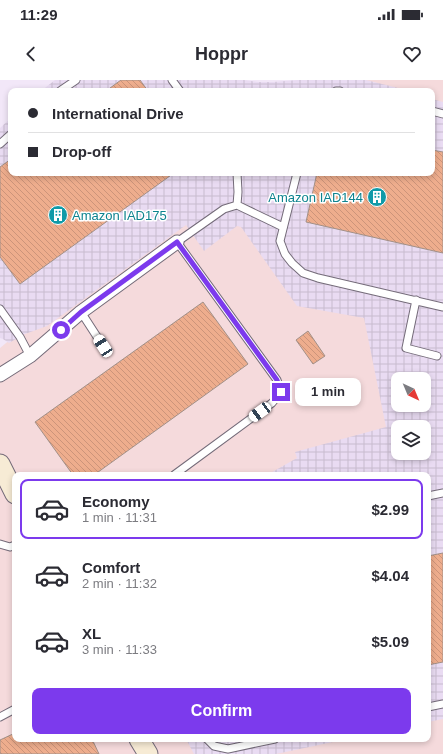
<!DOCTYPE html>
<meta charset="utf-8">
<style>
body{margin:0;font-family:Helvetica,sans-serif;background:#f2f2f3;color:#2b2b33;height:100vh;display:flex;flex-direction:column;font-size:15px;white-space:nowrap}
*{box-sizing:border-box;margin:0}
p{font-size:13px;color:#7c7c81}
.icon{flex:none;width:22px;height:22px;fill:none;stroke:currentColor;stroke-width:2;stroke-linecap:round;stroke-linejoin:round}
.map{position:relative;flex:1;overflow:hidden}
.drawer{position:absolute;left:12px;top:392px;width:419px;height:270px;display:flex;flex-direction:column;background:#fff;border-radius:8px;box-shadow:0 2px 6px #0003}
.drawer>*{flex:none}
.guide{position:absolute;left:8px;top:8px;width:427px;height:88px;border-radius:8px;box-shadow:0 2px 6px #0003;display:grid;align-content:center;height:88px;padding:0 20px;background:#fff}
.needle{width:26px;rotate:136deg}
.controls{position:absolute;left:391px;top:292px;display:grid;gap:8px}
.controls a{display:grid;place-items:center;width:40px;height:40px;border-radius:8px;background:#fff;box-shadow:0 2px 6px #0003;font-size:20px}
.end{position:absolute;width:18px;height:18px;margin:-9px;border:5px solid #7c3aed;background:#fff;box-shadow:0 0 0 2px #fff}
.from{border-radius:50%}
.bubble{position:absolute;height:28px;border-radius:8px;background:#fff;box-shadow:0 2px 6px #0003;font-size:13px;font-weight:700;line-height:28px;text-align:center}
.car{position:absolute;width:12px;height:24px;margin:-12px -6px;border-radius:5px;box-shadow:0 0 3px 1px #0007;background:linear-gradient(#fff 24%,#345 0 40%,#fff 0 76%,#345 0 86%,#fff 0)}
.guide b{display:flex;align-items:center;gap:14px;height:38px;font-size:15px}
.guide b+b{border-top:1px solid #e1e1e2}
.guide i{width:10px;height:10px;background:#2b2b33}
ul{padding:7px 0 0;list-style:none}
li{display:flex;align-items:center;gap:12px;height:60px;margin:0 8px 6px;padding:0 12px;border:2px solid transparent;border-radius:8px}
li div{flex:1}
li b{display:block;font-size:15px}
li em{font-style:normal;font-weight:700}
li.active{border-color:#7c3aed}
li>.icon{width:36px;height:36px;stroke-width:1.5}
.action{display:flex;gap:8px;margin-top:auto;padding:8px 20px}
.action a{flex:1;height:46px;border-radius:8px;background:#7c3aed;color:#fff;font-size:16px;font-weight:700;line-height:46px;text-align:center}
.status{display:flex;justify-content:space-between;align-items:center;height:28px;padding:0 20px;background:#fff;direction:ltr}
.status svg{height:11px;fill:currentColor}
header{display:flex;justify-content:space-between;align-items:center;height:52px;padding:0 20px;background:#fff;font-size:18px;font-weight:700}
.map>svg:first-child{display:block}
.commercial{fill:#f5dadc;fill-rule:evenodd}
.industrial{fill:url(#industrial-grid);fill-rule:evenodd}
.building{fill:url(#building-back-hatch);stroke:#a29088}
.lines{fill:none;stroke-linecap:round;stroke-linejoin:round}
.service-casing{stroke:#746b79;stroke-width:9}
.minor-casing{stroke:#746b79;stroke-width:15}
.secondary-casing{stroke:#746b79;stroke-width:21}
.service{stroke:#fff;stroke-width:7}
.minor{stroke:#fff;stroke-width:13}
.secondary{stroke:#f7ebd5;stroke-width:19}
.route{stroke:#7c3aed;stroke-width:5}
.labels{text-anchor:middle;stroke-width:3;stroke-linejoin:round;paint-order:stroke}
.culture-label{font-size:13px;fill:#0d838f;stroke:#fff;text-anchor:end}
</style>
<div class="status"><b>11:29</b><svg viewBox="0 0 49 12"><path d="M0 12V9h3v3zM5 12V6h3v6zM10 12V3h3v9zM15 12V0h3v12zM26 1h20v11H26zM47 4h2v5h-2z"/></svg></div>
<header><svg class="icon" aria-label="back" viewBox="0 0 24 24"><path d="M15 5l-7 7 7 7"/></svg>Hoppr<svg class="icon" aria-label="heart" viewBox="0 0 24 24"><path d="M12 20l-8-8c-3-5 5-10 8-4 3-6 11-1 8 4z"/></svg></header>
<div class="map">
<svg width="443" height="674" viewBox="0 0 443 674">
<defs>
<pattern id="industrial-grid" width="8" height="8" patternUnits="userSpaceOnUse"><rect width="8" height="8" fill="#e9dbf2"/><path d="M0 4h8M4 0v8" fill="none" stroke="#c8bccf"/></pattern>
<pattern id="building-back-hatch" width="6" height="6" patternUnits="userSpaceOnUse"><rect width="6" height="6" fill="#eead8d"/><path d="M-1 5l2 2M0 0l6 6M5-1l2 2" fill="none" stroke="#cc947a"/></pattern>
</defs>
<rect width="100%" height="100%" fill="#f2e7f8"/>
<path class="commercial" d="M302 0H443V674H0V268L189 111 432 93V11H291ZM398 299H424V325H398ZM398 347H424V373H398ZM15 395H428V659H15Z"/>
<path class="industrial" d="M55 0H244L258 2H273L298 0H366L398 8 403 11H41Z
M432 19 443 22V639L428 642V395H267L297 378 295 372 386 347 364 238 297 226 241 147 237 146 204 171 186 145 47 246 25 254 9 263 3 259 0 258V48L11 38V93H432ZM398 299H424V325H398ZM398 347H424V373H398Z
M186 659H347L276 674H194Z"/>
<path class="building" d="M121 0H140L148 11H106Z
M432 70 443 72V173L306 142 317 93H432Z
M11 79V93H174L20 204 0 177V87Z
M203 222 248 284 94 395H73L35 342Z
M308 251 325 276 313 284 296 260Z
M443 473V582L428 585V476Z
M15 653V659H92L99 674H0V660Z"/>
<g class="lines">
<defs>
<path id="service" d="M172 0 180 11
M60 11 76 0
M336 11H340
M432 31 443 34
M0 64 11 54
M297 93 280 161 285 174 292 183 303 193 318 198 443 227
M237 125 283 147
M416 220 406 268 437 276
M0 229 20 257 30 276
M81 232 103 266
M174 395 272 323 281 312 277 300 177 162 224 129 237 125 238 112 237 93
M428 416 443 413
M0 464 10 467 15 465
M428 627 443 624
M0 637 15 629
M207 659 214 666 228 669 275 659"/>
<path id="minor" d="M0 295 30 276 81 232 177 162"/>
<path id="secondary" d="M0 384 15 414
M139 659 148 674"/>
</defs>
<use href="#service" class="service-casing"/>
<use href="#minor" class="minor-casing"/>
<use href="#secondary" class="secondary-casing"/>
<use href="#service" class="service"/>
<use href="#minor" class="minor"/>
<use href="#secondary" class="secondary"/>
</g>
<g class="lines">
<path class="route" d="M61 250 81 232 177 162 277 300 281 312"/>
</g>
<defs>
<symbol id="building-disc" viewBox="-11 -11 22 22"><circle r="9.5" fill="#0f9aa8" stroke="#fff"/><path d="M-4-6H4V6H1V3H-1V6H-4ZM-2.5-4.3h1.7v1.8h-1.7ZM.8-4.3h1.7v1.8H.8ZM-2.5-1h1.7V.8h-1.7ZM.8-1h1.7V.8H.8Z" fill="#fff"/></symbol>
</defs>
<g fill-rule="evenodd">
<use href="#building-disc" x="366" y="106" width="22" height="22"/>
<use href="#building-disc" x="47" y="124" width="22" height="22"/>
</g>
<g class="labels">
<g class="culture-label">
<text x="363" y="122">Amazon IAD144</text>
<text x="72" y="140" text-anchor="start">Amazon IAD175</text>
</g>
</g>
</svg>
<div class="controls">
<a><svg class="needle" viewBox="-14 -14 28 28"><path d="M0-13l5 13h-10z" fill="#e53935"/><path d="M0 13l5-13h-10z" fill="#7c7c81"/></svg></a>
<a><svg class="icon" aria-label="layers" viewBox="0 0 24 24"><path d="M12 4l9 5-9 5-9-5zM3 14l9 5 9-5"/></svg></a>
</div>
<i class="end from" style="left:61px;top:250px"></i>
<i class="end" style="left:281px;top:312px"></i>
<div class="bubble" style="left:295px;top:298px;width:66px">1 min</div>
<i class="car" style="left:103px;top:266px;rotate:327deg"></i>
<i class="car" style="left:260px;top:332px;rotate:234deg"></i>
<div class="guide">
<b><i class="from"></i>International Drive</b>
<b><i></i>Drop-off</b>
</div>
<section class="drawer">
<ul>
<li class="active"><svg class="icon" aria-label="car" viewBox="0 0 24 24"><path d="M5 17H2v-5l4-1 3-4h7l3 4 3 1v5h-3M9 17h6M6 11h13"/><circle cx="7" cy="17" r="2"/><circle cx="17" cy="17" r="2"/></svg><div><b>Economy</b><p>1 min · 11:31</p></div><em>$2.99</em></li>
<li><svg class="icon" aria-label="car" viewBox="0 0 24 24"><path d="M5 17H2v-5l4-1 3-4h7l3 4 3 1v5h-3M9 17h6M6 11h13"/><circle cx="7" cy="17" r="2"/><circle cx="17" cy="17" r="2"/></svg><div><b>Comfort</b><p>2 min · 11:32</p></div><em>$4.04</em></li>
<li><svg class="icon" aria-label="car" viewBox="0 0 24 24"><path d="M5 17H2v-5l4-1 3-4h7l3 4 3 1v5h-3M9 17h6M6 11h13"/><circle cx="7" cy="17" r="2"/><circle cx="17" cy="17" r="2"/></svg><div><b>XL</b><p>3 min · 11:33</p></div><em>$5.09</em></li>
</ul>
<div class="action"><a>Confirm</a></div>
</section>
</div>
